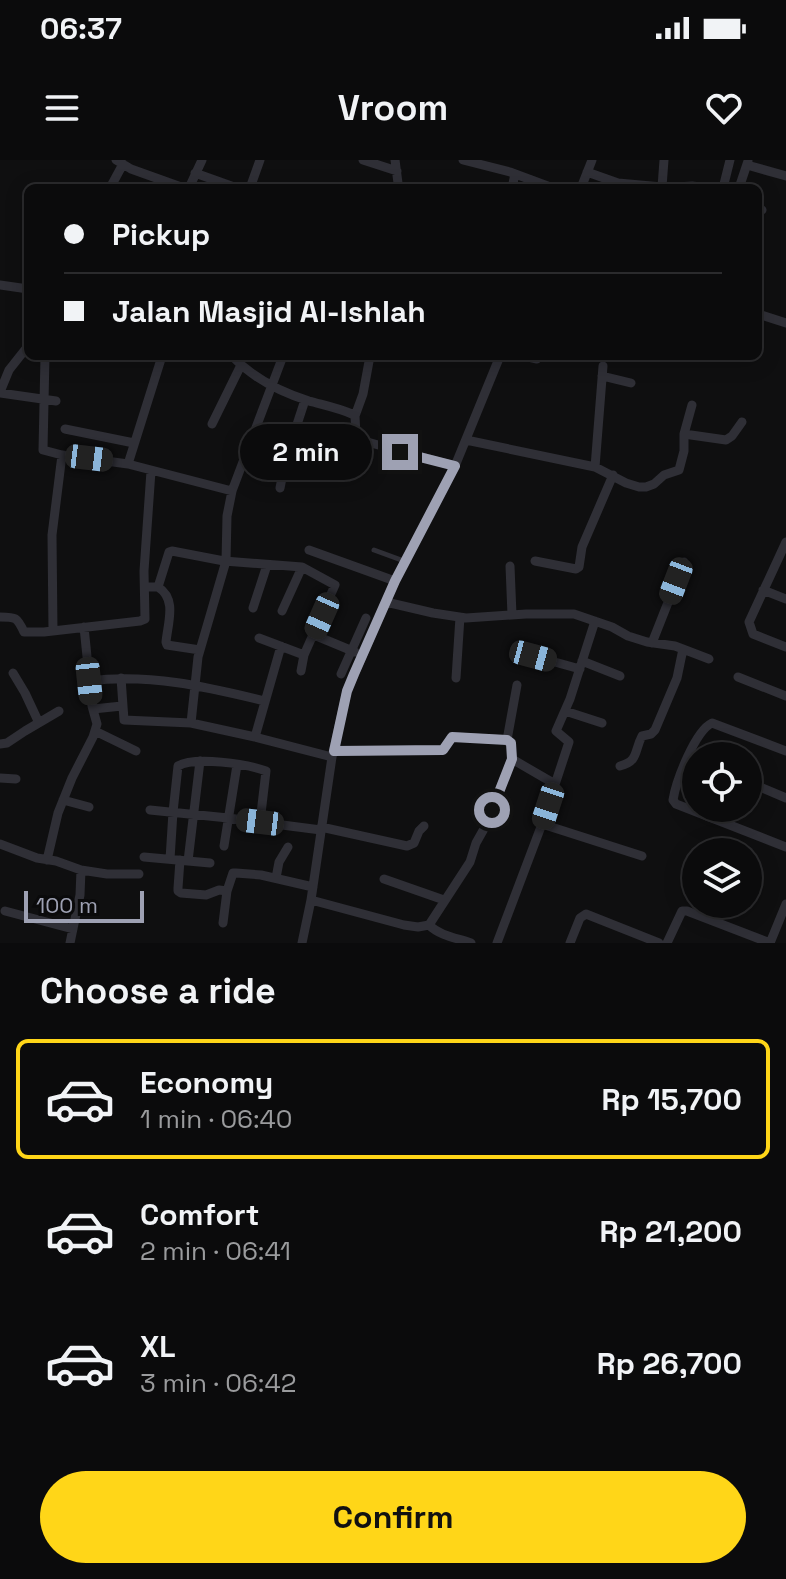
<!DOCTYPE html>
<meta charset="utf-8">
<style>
body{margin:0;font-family:"Space Grotesk",sans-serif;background:#19191a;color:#f1f3f6;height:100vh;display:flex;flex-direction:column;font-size:30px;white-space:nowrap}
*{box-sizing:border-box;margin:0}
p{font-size:26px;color:#9a9b9d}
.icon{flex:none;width:44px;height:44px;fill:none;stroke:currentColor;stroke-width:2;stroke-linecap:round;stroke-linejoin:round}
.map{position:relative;height:783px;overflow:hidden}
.details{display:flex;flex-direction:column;background:#0b0b0c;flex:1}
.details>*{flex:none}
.top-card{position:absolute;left:24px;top:24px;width:738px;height:176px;border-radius:12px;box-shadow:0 4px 20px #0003,0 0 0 2px #2b2b2d;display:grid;align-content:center;height:176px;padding:0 40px;background:#0b0b0c}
.tools{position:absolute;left:682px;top:582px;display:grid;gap:16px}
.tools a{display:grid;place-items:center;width:80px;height:80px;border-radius:50%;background:#0b0b0c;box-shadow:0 4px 20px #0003,0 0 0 2px #2b2b2d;font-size:40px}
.scale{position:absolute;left:24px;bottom:20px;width:120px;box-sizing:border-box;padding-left:8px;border:4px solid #9ea1b3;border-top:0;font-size:22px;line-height:28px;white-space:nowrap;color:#9ea1b3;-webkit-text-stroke:6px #0a0a0b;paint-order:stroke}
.end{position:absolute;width:36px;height:36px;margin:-18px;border:10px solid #9ea1b3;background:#111;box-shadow:0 0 0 4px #111}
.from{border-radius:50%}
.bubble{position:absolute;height:56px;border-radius:28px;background:#0b0b0c;box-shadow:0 4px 20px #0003,0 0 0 2px #2b2b2d;font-size:26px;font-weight:800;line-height:56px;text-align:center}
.car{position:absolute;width:24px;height:48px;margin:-24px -12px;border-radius:10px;box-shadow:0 0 6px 2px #0007;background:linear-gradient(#222 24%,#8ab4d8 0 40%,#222 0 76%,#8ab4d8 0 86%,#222 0)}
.top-card b{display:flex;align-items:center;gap:28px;height:76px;font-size:30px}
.top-card b+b{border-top:2px solid #2b2b2d}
.top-card i{width:20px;height:20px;background:#f1f3f6}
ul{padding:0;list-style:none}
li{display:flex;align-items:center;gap:24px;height:120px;margin:0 16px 12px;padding:0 24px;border:4px solid transparent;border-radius:12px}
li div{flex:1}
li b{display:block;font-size:30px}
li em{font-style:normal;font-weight:800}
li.current{border-color:#ffd618}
li>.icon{width:72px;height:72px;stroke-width:1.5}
h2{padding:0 40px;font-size:36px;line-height:96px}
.action{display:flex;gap:16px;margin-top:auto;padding:16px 40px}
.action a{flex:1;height:92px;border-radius:48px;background:#ffd618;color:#111;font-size:32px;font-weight:800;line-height:92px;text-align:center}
.status{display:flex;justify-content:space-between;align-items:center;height:56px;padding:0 40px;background:#0b0b0c;direction:ltr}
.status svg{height:22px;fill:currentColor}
header{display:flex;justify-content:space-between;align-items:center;height:104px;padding:0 40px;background:#0b0b0c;font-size:36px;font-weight:800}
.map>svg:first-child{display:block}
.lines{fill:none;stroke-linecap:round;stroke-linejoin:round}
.service{stroke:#2f2f36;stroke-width:5}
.minor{stroke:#2f2f36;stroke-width:9}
.route{stroke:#9ea1b3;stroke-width:10}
</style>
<div class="status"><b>06:37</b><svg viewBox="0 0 49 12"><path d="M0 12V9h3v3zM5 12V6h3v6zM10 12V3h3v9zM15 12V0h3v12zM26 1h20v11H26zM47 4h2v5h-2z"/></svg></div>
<header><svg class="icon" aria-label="menu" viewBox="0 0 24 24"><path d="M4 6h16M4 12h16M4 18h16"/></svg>Vroom<svg class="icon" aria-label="heart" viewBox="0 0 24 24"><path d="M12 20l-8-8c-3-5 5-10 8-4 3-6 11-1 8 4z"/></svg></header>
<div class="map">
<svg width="786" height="783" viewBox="0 0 786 783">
<rect width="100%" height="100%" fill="#0f0f10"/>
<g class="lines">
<path class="service" d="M374 390 404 401"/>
<path class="minor" d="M116 0 131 9 184 28
M363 0 397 11
M395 0 398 23 396 28
M463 0 510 12 553 28
M747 5 786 16
M587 12 618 23 662 27 664 0
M195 13 237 28
M110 28 123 4
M189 28 202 0
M250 28 260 0
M512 28 515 14
M581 28 592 0
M662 28 692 26 709 28
M723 28 730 0
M739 28 748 1
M758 52 762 50
M0 125 28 129
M758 154 786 163
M45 196 43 290 62 295 128 304 232 331
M232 196C253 218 280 232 309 241 323 245 338 248 352 254L355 256 356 276 360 280 455 306
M524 196 537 199
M602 216 631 223
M0 232 9 210 28 186
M0 233 56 241
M355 256 363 234 370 196
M212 264 241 205
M65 269 134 283
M684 274 726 280 732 276 742 262
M466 280 595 307 626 323 639 327H646L654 324 664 315 679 310 684 291V274L692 245
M128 304 162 196
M595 307 603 206
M280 328 286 298 305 240
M786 382 749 462 753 474 786 487
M309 390 395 421
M535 401 576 409 579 407 582 387 613 315
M510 406 512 455
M145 427H158L169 392 172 391 224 401 302 407
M158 427C177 439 168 462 166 482L167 485 200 490
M763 430 786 439
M386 442 433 453 466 458 526 454H574L612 467 628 476 647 482 675 486 709 499
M253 448 267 405
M282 451 302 407 335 425 304 495 301 511
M0 457C16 457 17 457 24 472H44L140 461 145 459 144 411 151 311
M53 471 52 375 62 295
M314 475 355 492
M259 478 304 495
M652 483 684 402
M533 496 580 509
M582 501 620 516
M13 513 25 533 39 563
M341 514 366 458
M738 517 786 536
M121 518 124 560 191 563 255 577 332 597
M456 518 460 457
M89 521C149 513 207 527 265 541
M93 549 122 546
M565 551 602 563
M191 563 198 497 226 401 227 356 232 331 283 196
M95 571 136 591
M255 577 281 486
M507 580 517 525
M0 584 7 583 25 571 59 551
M334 591 443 590 452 577H457L507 580 511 583 512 599 485 667 476 683 470 702 429 765C440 776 457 778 471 783
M786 591 712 563C695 571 676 621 673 640L676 644 786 687
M512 599 555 624
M620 606C639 601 634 591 642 576L651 574 655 570 677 518 683 489
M0 618 16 619
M748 622 786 638
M63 640 89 647
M150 650 228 658 321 670
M542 664 642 696
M321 667 407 686 414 683 419 671 424 666
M0 684 37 698 56 701 81 710 107 714H139
M224 686 237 605
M144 697 210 703
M170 699 173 652 178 606C195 596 247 604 266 611L260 662
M47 700 58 653 72 618 93 577 97 564 92 546 84 467
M180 700 178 728V731L181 733 206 735 219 730 227 731 233 713H236L261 715 313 727
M188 701 200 601
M276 718 279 702 288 687
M384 719 444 740
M311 740 404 765 418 767 429 765
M5 751 73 769
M223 763 227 731
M70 783 80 735 81 710
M302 783 311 740 332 597 347 531 395 421 455 306 500 196
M497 783 542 664 569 582 556 571 570 539 595 461
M570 783 580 758 586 754 659 783
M667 783 682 751H687L770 783
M770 783 786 744"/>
</g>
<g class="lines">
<path class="route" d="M400 292 455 306 395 421 354 514 347 531 334 591 443 590 452 577 507 580 511 583 512 599 492 650"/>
</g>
</svg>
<div class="tools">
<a><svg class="icon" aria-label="locate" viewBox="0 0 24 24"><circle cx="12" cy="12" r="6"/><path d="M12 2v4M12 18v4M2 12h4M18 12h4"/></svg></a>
<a><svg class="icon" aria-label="layers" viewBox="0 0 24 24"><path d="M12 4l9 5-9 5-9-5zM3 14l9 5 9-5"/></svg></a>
</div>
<div class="scale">100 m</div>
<i class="end from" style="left:492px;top:650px"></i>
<i class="end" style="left:400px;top:292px"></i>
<div class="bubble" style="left:240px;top:264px;width:132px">2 min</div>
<i class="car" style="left:89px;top:298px;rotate:97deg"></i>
<i class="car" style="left:676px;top:421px;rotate:201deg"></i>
<i class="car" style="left:322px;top:456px;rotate:204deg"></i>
<i class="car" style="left:533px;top:496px;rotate:105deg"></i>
<i class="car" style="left:89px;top:521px;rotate:174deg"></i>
<i class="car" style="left:548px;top:646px;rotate:198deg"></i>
<i class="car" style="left:260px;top:662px;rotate:277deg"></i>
<div class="top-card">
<b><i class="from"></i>Pickup</b>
<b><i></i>Jalan Masjid Al-Ishlah</b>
</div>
</div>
<section class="details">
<h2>Choose a ride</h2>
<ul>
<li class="current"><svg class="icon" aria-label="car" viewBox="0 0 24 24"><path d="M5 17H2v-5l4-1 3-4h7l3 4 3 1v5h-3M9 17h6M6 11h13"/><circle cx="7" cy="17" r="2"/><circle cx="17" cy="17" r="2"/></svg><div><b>Economy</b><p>1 min · 06:40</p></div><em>Rp 15,700</em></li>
<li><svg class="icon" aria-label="car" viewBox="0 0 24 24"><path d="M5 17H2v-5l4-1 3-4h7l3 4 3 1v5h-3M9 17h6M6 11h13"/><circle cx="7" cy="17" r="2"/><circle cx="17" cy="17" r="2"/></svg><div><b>Comfort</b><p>2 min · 06:41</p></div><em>Rp 21,200</em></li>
<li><svg class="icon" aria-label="car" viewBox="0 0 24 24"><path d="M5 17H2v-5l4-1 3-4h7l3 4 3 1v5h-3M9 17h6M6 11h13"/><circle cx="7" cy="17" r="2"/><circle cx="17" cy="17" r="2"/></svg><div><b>XL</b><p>3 min · 06:42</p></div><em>Rp 26,700</em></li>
</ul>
<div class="action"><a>Confirm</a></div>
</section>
